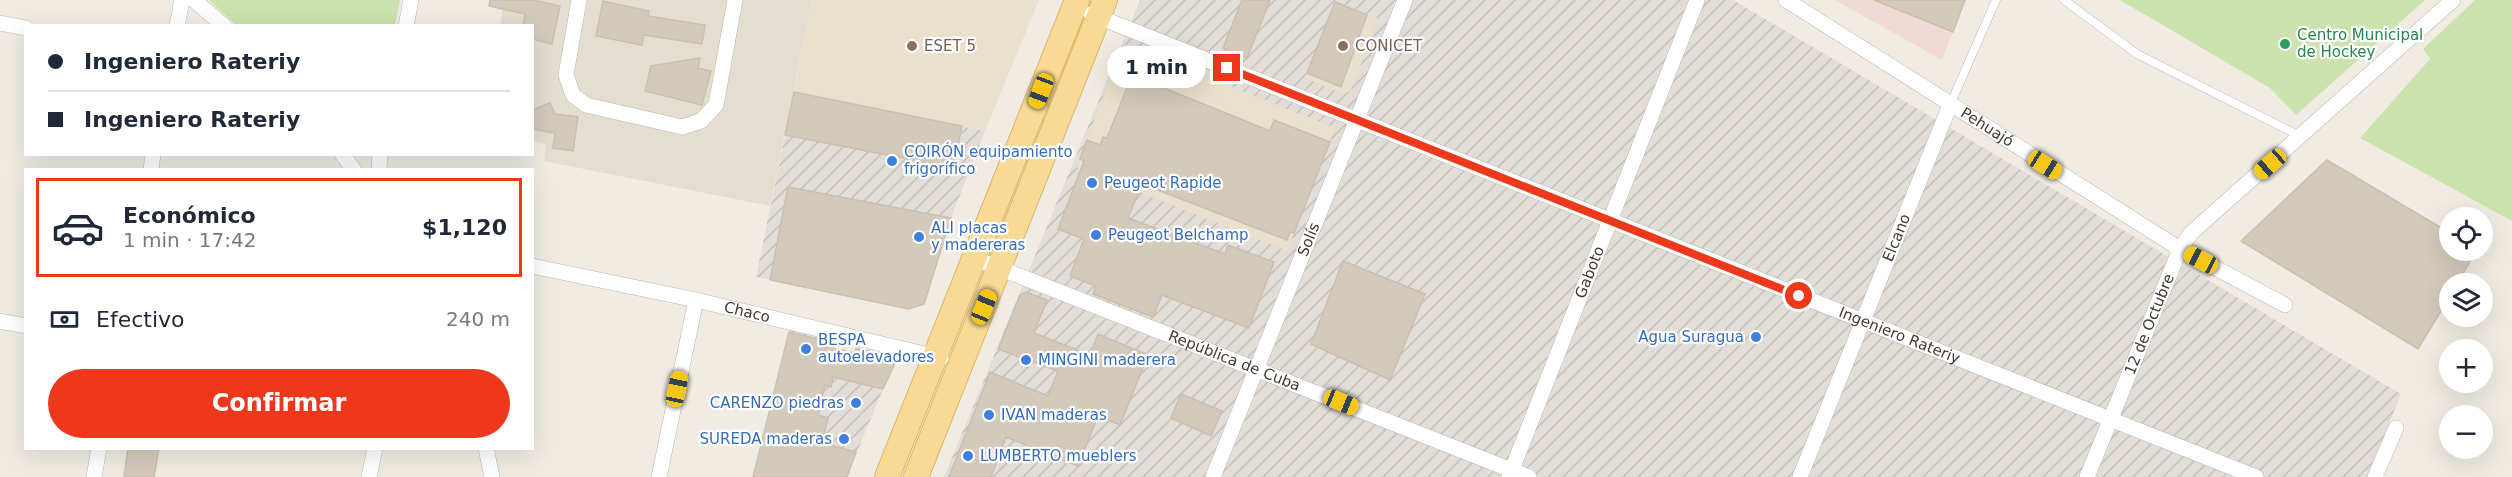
<!DOCTYPE html>
<html lang="es">
<meta charset="utf-8">
<style>
body{margin:0;font-family:"DejaVu Sans",sans-serif;background:#f6f6f7;color:#1f2937;height:100vh;display:flex;flex-direction:column;font-size:22px;white-space:nowrap}
*{box-sizing:border-box;margin:0}
p{font-size:20px;color:#747a83}
.icon{flex:none;width:33px;height:33px;fill:none;stroke:currentColor;stroke-width:2;stroke-linecap:round;stroke-linejoin:round}
.map{position:relative;flex:1;overflow:hidden}
.side{position:absolute;left:24px;top:168px;width:510px;height:282px;display:flex;flex-direction:column;background:#fff;border-radius:0px;box-shadow:0 6px 24px #0002}
.side>*{flex:none}
.guide{position:absolute;left:24px;top:24px;width:510px;height:132px;border-radius:0px;box-shadow:0 6px 24px #0002;display:grid;align-content:center;height:132px;padding:0 24px;background:#fff}
.fabs{position:absolute;left:2439px;top:207px;display:grid;gap:12px}
.fabs a{display:grid;place-items:center;width:54px;height:54px;border-radius:50%;background:#fff;box-shadow:0 6px 24px #0002;font-size:30px}
.end{position:absolute;width:27px;height:27px;margin:-14px;border:8px solid #ee381c;background:#fff;box-shadow:0 0 0 3px #fff}
.from{border-radius:50%}
.bubble{position:absolute;height:42px;border-radius:21px;background:#fff;box-shadow:0 6px 24px #0002;font-size:20px;font-weight:700;line-height:42px;text-align:center}
.car{position:absolute;width:18px;height:36px;margin:-18px -9px;border-radius:8px;box-shadow:0 0 4px 2px #0007;background:linear-gradient(#f5c518 24%,#345 0 40%,#f5c518 0 76%,#345 0 86%,#f5c518 0)}
.guide b{display:flex;align-items:center;gap:21px;height:57px;font-size:22px}
.guide b+b{border-top:2px solid #e0e1e3}
.guide i{width:15px;height:15px;background:#1f2937}
ul{padding:10px 0 0;list-style:none}
li{display:flex;align-items:center;gap:18px;height:99px;margin:0 12px 9px;padding:0 12px;border:3px solid transparent;border-radius:0px}
li div{flex:1}
li b{display:block;font-size:22px}
li em{font-style:normal;font-weight:700}
li.selected{border-color:#ee381c}
li>.icon{width:54px;height:54px;stroke-width:1.5}
.pay{display:flex;align-items:center;gap:15px;height:66px;padding:0 24px;font-size:22px}
.pay p{margin-inline-start:auto}
.action{display:flex;gap:12px;margin-top:auto;padding:12px 24px}
.action a{flex:1;height:69px;border-radius:36px;background:#ee381c;color:#fff;font-size:24px;font-weight:700;line-height:69px;text-align:center}
.map>svg:first-child{display:block}
.residential{fill:#e4ded1}
.industrial{fill:url(#industrial-furrows)}
.education{fill:#e9e0cd}
.medical{fill:#f1d9d6}
.green{fill:#cce3ad}
.building{fill:#d4cabc;stroke:#cbbfad;stroke-width:1.5}
.lines{fill:none;stroke-linecap:round;stroke-linejoin:round}
.service-casing{stroke:#beb6a9;stroke-width:9}
.minor-casing{stroke:#beb6a9;stroke-width:16}
.primary-casing{stroke:#dcb665;stroke-width:26}
.service{stroke:#fff;stroke-width:8}
.minor{stroke:#fff;stroke-width:15}
.primary{stroke:#f8da94;stroke-width:24}
.route{stroke:#ee381c;stroke-width:8}
.leisure-dot{fill:#2e9e5b;stroke:#fff;stroke-width:2}
.education-dot{fill:#8d6e63;stroke:#fff;stroke-width:2}
.shop-dot{fill:#3f7fe0;stroke:#fff;stroke-width:2}
.labels{text-anchor:middle;stroke-width:4.5;stroke-linejoin:round;paint-order:stroke}
.leisure-label{font-size:15px;fill:#27864d;stroke:#fff;text-anchor:start}
.education-label{font-size:15px;fill:#785e54;stroke:#fff;text-anchor:start}
.street-label{font-size:15px;fill:#413c33;stroke:#fff}
.shop-label{font-size:15px;fill:#366cbe;stroke:#fff;text-anchor:start}
</style>
<div class="map">
<svg width="2512" height="477" viewBox="0 0 2512 477">
<defs>
<pattern id="industrial-furrows" width="10" height="10" patternUnits="userSpaceOnUse" patternTransform="scale(1.5)"><rect width="10" height="10" fill="#e2ddd8"/><path d="M-1 1l2-2M0 10L10 0M9 11l2-2" fill="none" stroke="#c3bfba"/></pattern>
</defs>
<rect width="100%" height="100%" fill="#f0ece3"/>
<path class="residential" d="M504 0H812L770 206 544 161 546 144 533 141 532 26H500Z"/>
<path class="industrial" d="M1140 0H1733L2401 394 2368 477H944Z
M794 92 985 131 951 218 795 285 756 277Z
M789 329 827 338 819 374 883 389 853 462 762 442Z"/>
<path class="education" d="M812 0H1039L985 131 794 92Z
M1335 2 1378 19 1351 90 1344 94 1305 78Z
M1124 44 1335 128 1287 251 1076 167Z"/>
<path class="medical" d="M1835 0H1965L1942 60Z"/>
<path class="green" d="M209 0H400L395 25 237 26Z
M2120 0H2425L2296 115 2270 88Z
M2475 0H2512V221L2360 138 2430 59 2423 49Z"/>
<path class="building" d="M490 0H533L560 6 552 44 532 39V26H523L525 14 489 6Z
M1242 0H1270L1247 58 1223 48Z
M1874 0H1965L1953 32Z
M603 1 649 11 648 16 705 25 702 44 644 35 642 45 596 36Z
M1335 2 1367 15 1341 87 1307 73Z
M700 58 698 68 711 71 702 105 645 91 651 66Z
M1132 75 1270 131 1274 120 1330 142 1294 233 1290 232 1287 240 1142 184 1128 218 1225 254 1228 245 1274 262 1249 328 1162 295 1153 317 1093 294 1096 286 1070 276 1084 239 1058 229 1084 161 1080 159 1087 140 1100 145 1103 137 1107 138Z
M794 92 962 126 953 168 785 135Z
M550 103 555 114 578 117 573 151 553 148 555 133 532 129V110Z
M2327 160 2450 233V250H2477L2457 284H2450V296L2418 349 2241 241Z
M788 187 951 218 924 304 909 309 770 280Z
M1343 261 1425 294 1390 380 1311 344Z
M1026 292 1047 300 1034 333 1090 355 1098 334 1148 355 1120 425 1098 416 1078 466 1006 437 991 477H949L990 372 1048 396 1058 371 998 349 1020 295Z
M789 332 826 341 825 346 855 353 856 348 893 357 896 361 883 389 833 377 831 387 825 385 818 415 828 418 822 443 856 452 847 477H753Z
M1181 394 1222 411 1211 436 1171 418Z
M128 448H159L154 477H124Z"/>
<g class="lines">
<defs>
<path id="service" d="M2064 0 2137 54 2300 136
M1950 105 1996 0"/>
<g id="minor">
<path d="M194 0 224 26"/>
<path d="M579 0 566 75 573 95 586 105 682 127 701 121 716 105 735 0"/>
<path id="s1" d="M1786 0 2180 249 2285 305"/>
<path id="s2" d="M1091 14 2256 477"/>
<path d="M0 23 26 28"/>
<path d="M177 26 182 0"/>
<path d="M406 26 411 0"/>
<path d="M342 154 354 170"/>
<path d="M151 170 153 154"/>
<path d="M379 170 380 154"/>
<path id="s3" d="M974 258 1529 477"/>
<path id="s4" d="M532 266 696 300 941 358"/>
<path d="M0 321 26 326"/>
<path d="M486 448 492 477"/>
<path d="M94 477 99 448"/>
<path d="M369 477 375 448"/>
<path d="M659 477 696 300"/>
<path id="s5" d="M1213 477 1405 0"/>
<path id="s6" d="M1509 477 1697 0"/>
<path id="s7" d="M1800 477 1950 105"/>
<path id="s8" d="M2087 477 2180 249 2191 233 2453 0"/>
<path d="M2375 477 2396 428"/>
</g>
<path id="primary" d="M887 477 1077 0
M916 477 1105 0"/>
</defs>
<use href="#service" class="service-casing"/>
<use href="#minor" class="minor-casing"/>
<use href="#primary" class="primary-casing"/>
<use href="#service" class="service"/>
<use href="#minor" class="minor"/>
<use href="#primary" class="primary"/>
</g>
<g class="lines">
<path class="route" d="M1227 68 1799 296"/>
</g>
<circle class="leisure-dot" cx="2285" cy="44" r="6"/>
<g class="education-dot">
<circle cx="912" cy="46" r="6"/>
<circle cx="1343" cy="46" r="6"/>
</g>
<g class="shop-dot">
<circle cx="892" cy="161" r="6"/>
<circle cx="1092" cy="183" r="6"/>
<circle cx="1096" cy="235" r="6"/>
<circle cx="919" cy="237" r="6"/>
<circle cx="1756" cy="337" r="6"/>
<circle cx="806" cy="349" r="6"/>
<circle cx="1026" cy="360" r="6"/>
<circle cx="856" cy="403" r="6"/>
<circle cx="989" cy="415" r="6"/>
<circle cx="844" cy="439" r="6"/>
<circle cx="968" cy="456" r="6"/>
</g>
<g class="labels">
<g class="leisure-label">
<text x="2297" y="40">Centro Municipal<tspan x="2297" dy="17">de Hockey</tspan></text>
</g>
<g class="education-label">
<text x="924" y="51">ESET 5</text>
<text x="1355" y="51">CONICET</text>
</g>
<g class="street-label">
<text dy="5" stroke="none"><textPath href="#s1" startOffset="238">Pehuajó</textPath></text>
<text dy="5" stroke="none"><textPath href="#s5" startOffset="256">Solís</textPath></text>
<text dy="5" stroke="none"><textPath href="#s7" startOffset="258">Elcano</textPath></text>
<text dy="5" stroke="none"><textPath href="#s6" startOffset="220">Gaboto</textPath></text>
<text dy="5" stroke="none"><textPath href="#s4" startOffset="220">Chaco</textPath></text>
<text dy="5" stroke="none"><textPath href="#s8" startOffset="165">12 de Octubre</textPath></text>
<text dy="5" stroke="none"><textPath href="#s2" startOffset="870">Ingeniero Rateriy</textPath></text>
<text dy="5" stroke="none"><textPath href="#s3" startOffset="280">República de Cuba</textPath></text>
</g>
<g class="shop-label">
<text x="904" y="157">COIRÓN equipamiento<tspan x="904" dy="17">frigorífico</tspan></text>
<text x="1104" y="188">Peugeot Rapide</text>
<text x="931" y="233">ALI placas<tspan x="931" dy="17">y madereras</tspan></text>
<text x="1108" y="240">Peugeot Belchamp</text>
<text x="1744" y="342" text-anchor="end">Agua Suragua</text>
<text x="818" y="345">BESPA<tspan x="818" dy="17">autoelevadores</tspan></text>
<text x="1038" y="365">MINGINI maderera</text>
<text x="844" y="408" text-anchor="end">CARENZO piedras</text>
<text x="1001" y="420">IVAN maderas</text>
<text x="832" y="444" text-anchor="end">SUREDA maderas</text>
<text x="980" y="461">LUMBERTO mueblers</text>
</g>
</g>
</svg>
<div class="fabs">
<a><svg class="icon" aria-label="locate" viewBox="0 0 24 24"><circle cx="12" cy="12" r="6"/><path d="M12 2v4M12 18v4M2 12h4M18 12h4"/></svg></a>
<a><svg class="icon" aria-label="layers" viewBox="0 0 24 24"><path d="M12 4l9 5-9 5-9-5zM3 14l9 5 9-5"/></svg></a>
<a>+</a>
<a>−</a>
</div>
<i class="end from" style="left:1799px;top:296px"></i>
<i class="end" style="left:1227px;top:68px"></i>
<div class="bubble" style="left:1107px;top:46px;width:99px">1 min</div>
<i class="car" style="left:1041px;top:91px;rotate:201deg"></i>
<i class="car" style="left:2270px;top:164px;rotate:229deg"></i>
<i class="car" style="left:2045px;top:165px;rotate:122deg"></i>
<i class="car" style="left:2201px;top:260px;rotate:298deg"></i>
<i class="car" style="left:984px;top:307px;rotate:22deg"></i>
<i class="car" style="left:677px;top:389px;rotate:12deg"></i>
<i class="car" style="left:1341px;top:402px;rotate:112deg"></i>
<div class="guide">
<b><i class="from"></i>Ingeniero Rateriy</b>
<b><i></i>Ingeniero Rateriy</b>
</div>
<section class="side">
<ul>
<li class="selected"><svg class="icon" aria-label="car" viewBox="0 0 24 24"><path d="M5 17H2v-5l4-1 3-4h7l3 4 3 1v5h-3M9 17h6M6 11h13"/><circle cx="7" cy="17" r="2"/><circle cx="17" cy="17" r="2"/></svg><div><b>Económico</b><p>1 min · 17:42</p></div><em>$1,120</em></li>
</ul>
<div class="pay"><svg class="icon" aria-label="cash" viewBox="0 0 24 24"><path d="M3 7h18v10H3z"/><circle cx="12" cy="12" r="2"/></svg>Efectivo<p>240 m</p></div>
<div class="action"><a>Confirmar</a></div>
</section>
</div>
